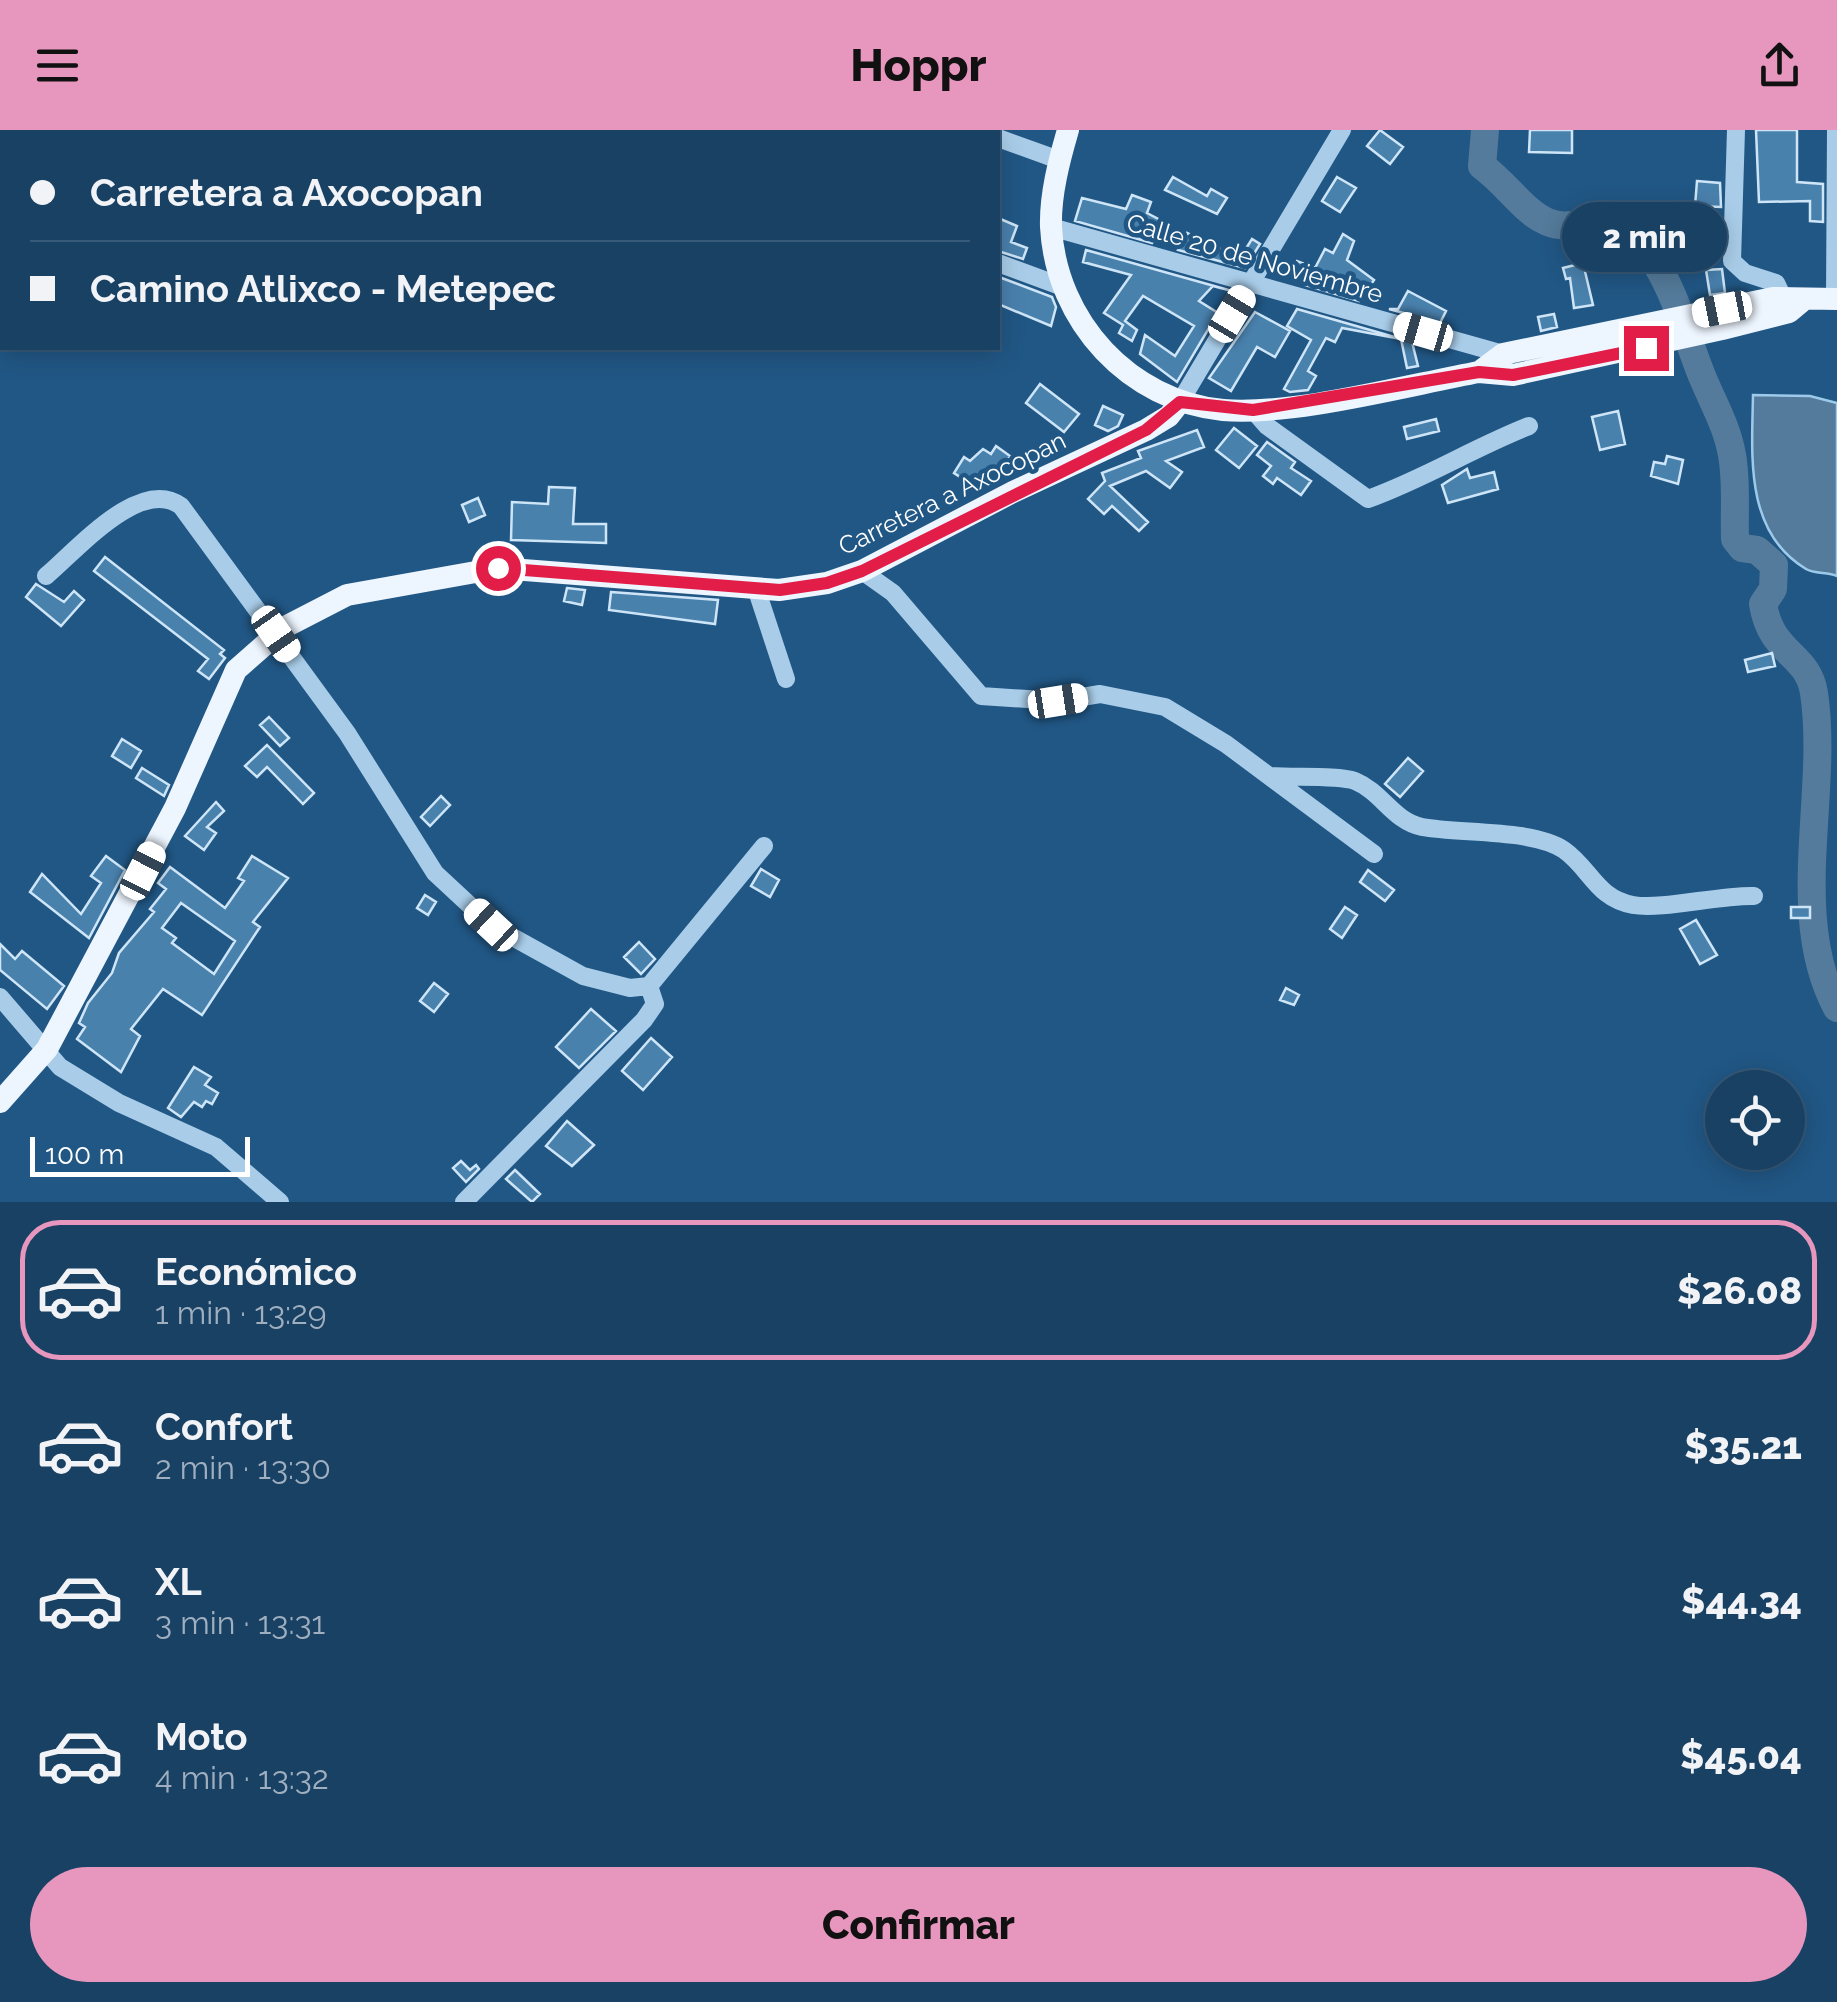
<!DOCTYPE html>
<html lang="es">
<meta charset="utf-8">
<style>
body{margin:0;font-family:Raleway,sans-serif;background:#22486a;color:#f1f3f6;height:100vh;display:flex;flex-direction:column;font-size:38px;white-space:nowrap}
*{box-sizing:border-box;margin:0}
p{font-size:32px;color:#9fafbf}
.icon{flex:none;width:55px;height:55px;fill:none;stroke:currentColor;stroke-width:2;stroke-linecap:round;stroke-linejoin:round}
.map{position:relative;height:1072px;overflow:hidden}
.side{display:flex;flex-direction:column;background:#194164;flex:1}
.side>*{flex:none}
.guide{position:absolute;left:0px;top:0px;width:1000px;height:220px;box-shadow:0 5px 25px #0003,0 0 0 2px #375a78;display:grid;align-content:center;height:220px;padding:0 30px;background:#194164}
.controls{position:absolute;left:1705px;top:940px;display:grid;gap:20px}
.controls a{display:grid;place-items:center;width:100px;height:100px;border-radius:50%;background:#194164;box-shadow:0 5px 25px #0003,0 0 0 2px #375a78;font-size:50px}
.scale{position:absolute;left:30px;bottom:25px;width:220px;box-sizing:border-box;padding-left:10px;border:5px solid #fff;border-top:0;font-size:28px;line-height:35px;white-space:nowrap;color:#fff;-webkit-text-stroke:8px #215785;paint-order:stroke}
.end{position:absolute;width:45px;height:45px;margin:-22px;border:12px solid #e11d48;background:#fff;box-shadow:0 0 0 5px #fff}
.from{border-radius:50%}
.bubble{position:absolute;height:70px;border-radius:35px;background:#194164;box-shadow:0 5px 25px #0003,0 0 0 2px #375a78;font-size:32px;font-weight:800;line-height:70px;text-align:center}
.car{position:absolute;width:30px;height:60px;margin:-30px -15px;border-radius:12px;box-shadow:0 0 8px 2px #0007;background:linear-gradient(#fff 24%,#345 0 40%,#fff 0 76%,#345 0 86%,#fff 0)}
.guide b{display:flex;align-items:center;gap:35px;height:95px;font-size:38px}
.guide b+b{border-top:2px solid #375a78}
.guide i{width:25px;height:25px;background:#f1f3f6}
ul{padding:18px 0 0;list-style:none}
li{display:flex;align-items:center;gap:30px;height:140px;margin:0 20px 15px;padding:0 10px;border:5px solid transparent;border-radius:40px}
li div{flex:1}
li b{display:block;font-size:38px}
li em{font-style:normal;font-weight:800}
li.current{border-color:#e797bd}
li>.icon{width:90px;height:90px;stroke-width:1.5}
.primary-button{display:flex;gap:20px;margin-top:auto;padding:20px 30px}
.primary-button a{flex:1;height:115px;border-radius:60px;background:#e797bd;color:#111;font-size:40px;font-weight:800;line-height:115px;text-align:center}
header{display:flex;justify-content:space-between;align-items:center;height:130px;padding:0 30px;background:#e797bd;color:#111;font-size:45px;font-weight:800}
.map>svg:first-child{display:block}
.water{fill:#547b9b;stroke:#9dcaeb;stroke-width:2.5}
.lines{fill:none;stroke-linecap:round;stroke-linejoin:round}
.river{stroke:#547b9b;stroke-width:28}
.building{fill:#4981ad;stroke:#cee5f7;stroke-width:2.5;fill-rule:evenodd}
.minor{stroke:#a9cde9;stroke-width:18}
.major{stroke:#edf5fe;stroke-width:22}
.route{stroke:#e11d48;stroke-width:12}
.labels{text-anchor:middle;stroke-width:9;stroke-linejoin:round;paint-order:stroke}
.street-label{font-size:25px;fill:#fff;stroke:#215785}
</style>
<header><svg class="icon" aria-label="menu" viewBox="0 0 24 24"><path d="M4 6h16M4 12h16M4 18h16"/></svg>Hoppr<svg class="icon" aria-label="share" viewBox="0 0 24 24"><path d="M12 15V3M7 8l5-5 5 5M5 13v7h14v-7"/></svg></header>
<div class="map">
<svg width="1837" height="1072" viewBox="0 0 1837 1072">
<rect width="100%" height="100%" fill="#215785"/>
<path class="water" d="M1753 265 1810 266 1837 273V446C1828 442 1814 444 1806 439 1744 402 1752 325 1753 265Z"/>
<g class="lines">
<path class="river" d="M1485 0 1482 36C1522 65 1540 117 1597 86 1666 108 1678 188 1702 246 1713 273 1727 296 1732 325 1737 352 1734 381 1735 409L1742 418 1757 420 1774 435 1773 459 1763 474C1771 525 1808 523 1814 563 1829 663 1787 786 1837 878"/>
</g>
<path class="building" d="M1380 0 1403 17 1390 34 1367 16Z
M1530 0H1572V23L1529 22Z
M1756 0H1797V52L1823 54V92L1810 91V71L1759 72Z
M1173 47 1207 66 1211 59 1227 68 1217 84 1165 60Z
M1337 47 1356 58 1340 82 1322 71Z
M1697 51 1720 53 1721 77 1695 76Z
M1132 65 1151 72 1147 83 1164 92 1152 113 1075 91 1082 68 1126 79Z
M998 88 1017 96 1011 112 1027 118 1023 129 998 121Z
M1187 103 1240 128 1252 109 1260 114 1245 138 1178 120Z
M1343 104 1354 111 1347 130 1374 150 1359 171 1305 155 1308 149 1292 142 1297 131 1315 138 1325 119 1333 123Z
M1086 120 1232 161 1213 156 1199 171 1218 183 1177 252 1140 224 1145 205 1175 226 1194 196 1143 166 1125 191 1137 200 1132 211 1119 203 1123 195 1104 183 1131 145 1083 132Z
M1583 133 1593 175 1574 178 1570 148 1566 149 1563 138Z
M1722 139 1725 163 1710 165 1706 140Z
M999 147 1052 167 1056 177 1051 196 998 174Z
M1408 161 1446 181 1440 193 1389 179H1398Z
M1297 179 1412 212 1418 236 1407 238 1401 209 1342 198 1335 212 1326 208 1308 241 1316 246 1308 260 1290 262 1284 259 1311 210 1287 196Z
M1255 182 1290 201 1275 227 1257 217 1231 261 1209 248Z
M1554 184 1557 197 1541 201 1538 187Z
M1040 254 1079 284 1064 302 1026 273Z
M1103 276 1123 285 1118 296 1108 301 1095 295Z
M1618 281 1625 314 1600 320 1592 287Z
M1436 289 1439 301 1407 309 1404 297Z
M1234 298 1257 316 1239 338 1216 320Z
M1197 300 1204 317 1166 331 1182 342 1170 358 1146 341 1110 356 1148 392 1139 401 1112 376 1104 384 1088 369 1105 351 1102 343 1141 328 1138 321Z
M1267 312 1295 332 1291 338 1311 351 1301 365 1277 348 1273 354 1263 346 1271 336 1257 325Z
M996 316 1010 326 1000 341 992 337 988 343 984 341 974 356 954 343 964 327 970 331 983 319 991 324Z
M1667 326 1683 330 1678 354 1651 346 1654 332 1665 334Z
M1467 339 1470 348 1494 342 1498 359 1448 373 1442 355Z
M549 357 575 358 573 394H606V413L511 410 512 372 548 374Z
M478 368 485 385 469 392 462 375Z
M105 427 224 520 220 524 225 528 209 549 198 541 208 529 94 441Z
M36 454 64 472 74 461 84 470 61 496 26 467Z
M567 458 585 460 582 475 564 471Z
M611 462 718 470 715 494 609 480Z
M1772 523 1775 536 1748 542 1745 530Z
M269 587 289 608 280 616 260 595Z
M122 609 141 621 131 638 112 626Z
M267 615 314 663 303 674 267 637 257 647 245 636Z
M1408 628 1423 641 1400 667 1385 654Z
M142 638 169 655 164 666 136 648Z
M441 666 450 675 430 696 421 687Z
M216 672 224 681 207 697 216 703 204 720 185 706Z
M106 726 125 740 89 808 30 762 42 744 81 784 101 753 91 746Z
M252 726 288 748 253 792 260 797 202 885 163 859 131 899 140 906 121 942 77 909 85 897 79 893 88 873 112 843 119 823 154 782 150 779 166 759 158 753 170 737 225 778 244 751 238 748ZM181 773 235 811 214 844 172 813 176 808 162 798Z
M761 739 779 750 770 767 751 756Z
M1368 740 1394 760 1385 771 1360 752Z
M425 765 436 772 428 785 417 778Z
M1345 777 1357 785 1342 808 1330 799Z
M1791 777H1810V788H1791Z
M1696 790 1717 825 1700 834 1680 799Z
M639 812 655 829 641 844 624 827Z
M0 814 15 829 22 821 64 856 47 879 0 840Z
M434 853 448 864 434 882 420 871Z
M1286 858 1299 865 1294 875 1280 870Z
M591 879 616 901 579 938 556 917Z
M651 908 672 927 643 960 622 941Z
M194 937 211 947 205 955 218 963 212 974 206 971 202 977 194 972 181 987 168 978Z
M567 991 594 1015 572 1036 546 1016Z
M461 1031 470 1040 476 1035 479 1039 466 1052 453 1038Z
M515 1040 540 1064 532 1072 506 1049Z"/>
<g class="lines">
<path class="minor" d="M649 0 655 2
M775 0 779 2
M977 0 982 2
M1736 0 1732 131 1745 143 1776 153 1788 178
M998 8 1059 30
M1051 97 1503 224 1505 229
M998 133 1063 157
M1835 168 1836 0
M1180 272 1342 0
M1253 280 1267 296 1368 369C1424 349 1473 318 1529 296
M862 441 893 463 981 566 1058 571 1100 564 1165 577 1226 614 1374 724
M46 446C77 420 140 346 181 376L347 603 435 743 491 795 583 846 630 858 649 856 764 716
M756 458 786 549
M1271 646C1293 648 1337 645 1355 651 1382 662 1393 691 1422 697 1460 704 1534 699 1564 720 1591 739 1596 768 1633 775 1662 780 1719 765 1754 766
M0 867 60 937 119 973 216 1017 280 1072
M464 1072 644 890 655 874 649 856"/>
<path class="major" d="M1068 0C1059 31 1050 65 1051 97 1056 192 1130 271 1223 280 1292 286 1408 255 1479 242L1513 245 1722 199 1789 182 1801 172
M1479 242 1503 224 1643 195 1773 168 1837 169
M0 972 47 919 175 678 236 540 285 497 347 465 498 438 779 460 827 453 862 441 1013 362 1146 300 1169 286 1180 272"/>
</g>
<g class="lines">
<path class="route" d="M498 438 780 460 827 453 862 441 1146 300 1180 272 1253 280 1479 242 1513 245 1646 218"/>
</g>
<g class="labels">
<g class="street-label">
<text transform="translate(1255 128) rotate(16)" y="9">Calle 20 de Noviembre</text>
<text transform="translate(952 363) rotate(-26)" y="9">Carretera a Axocopan</text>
</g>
</g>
</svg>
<div class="controls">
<a><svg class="icon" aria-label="locate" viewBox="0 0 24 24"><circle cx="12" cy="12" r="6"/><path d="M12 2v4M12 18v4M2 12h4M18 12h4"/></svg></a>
</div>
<div class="scale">100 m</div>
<i class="end from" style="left:498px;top:438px"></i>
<i class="end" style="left:1646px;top:218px"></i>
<div class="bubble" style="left:1562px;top:72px;width:165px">2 min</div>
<i class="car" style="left:1722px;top:179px;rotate:259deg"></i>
<i class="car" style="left:1232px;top:184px;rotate:31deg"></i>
<i class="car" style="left:1423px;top:202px;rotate:286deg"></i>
<i class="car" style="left:276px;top:504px;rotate:145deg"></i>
<i class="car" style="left:1058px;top:571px;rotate:81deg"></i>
<i class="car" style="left:143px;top:741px;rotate:27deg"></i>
<i class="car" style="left:491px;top:795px;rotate:313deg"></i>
<div class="guide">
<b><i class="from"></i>Carretera a Axocopan</b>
<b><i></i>Camino Atlixco - Metepec</b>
</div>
</div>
<section class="side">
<ul>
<li class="current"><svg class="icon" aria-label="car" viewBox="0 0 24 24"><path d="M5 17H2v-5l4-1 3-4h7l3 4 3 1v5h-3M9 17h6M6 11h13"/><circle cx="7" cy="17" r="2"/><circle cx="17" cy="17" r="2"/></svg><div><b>Económico</b><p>1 min · 13:29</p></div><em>$26.08</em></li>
<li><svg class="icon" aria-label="car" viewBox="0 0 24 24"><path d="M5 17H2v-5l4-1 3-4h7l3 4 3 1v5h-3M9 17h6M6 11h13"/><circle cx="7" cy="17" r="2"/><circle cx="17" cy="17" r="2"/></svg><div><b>Confort</b><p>2 min · 13:30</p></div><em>$35.21</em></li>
<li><svg class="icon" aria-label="car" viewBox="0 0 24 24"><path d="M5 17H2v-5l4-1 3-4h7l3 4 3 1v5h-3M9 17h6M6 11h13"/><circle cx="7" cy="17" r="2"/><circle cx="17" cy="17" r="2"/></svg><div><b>XL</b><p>3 min · 13:31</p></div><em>$44.34</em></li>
<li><svg class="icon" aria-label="car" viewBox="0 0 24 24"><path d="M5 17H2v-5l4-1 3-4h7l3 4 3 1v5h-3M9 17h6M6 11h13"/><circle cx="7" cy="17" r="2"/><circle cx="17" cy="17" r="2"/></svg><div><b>Moto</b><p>4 min · 13:32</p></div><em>$45.04</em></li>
</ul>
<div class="primary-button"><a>Confirmar</a></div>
</section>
